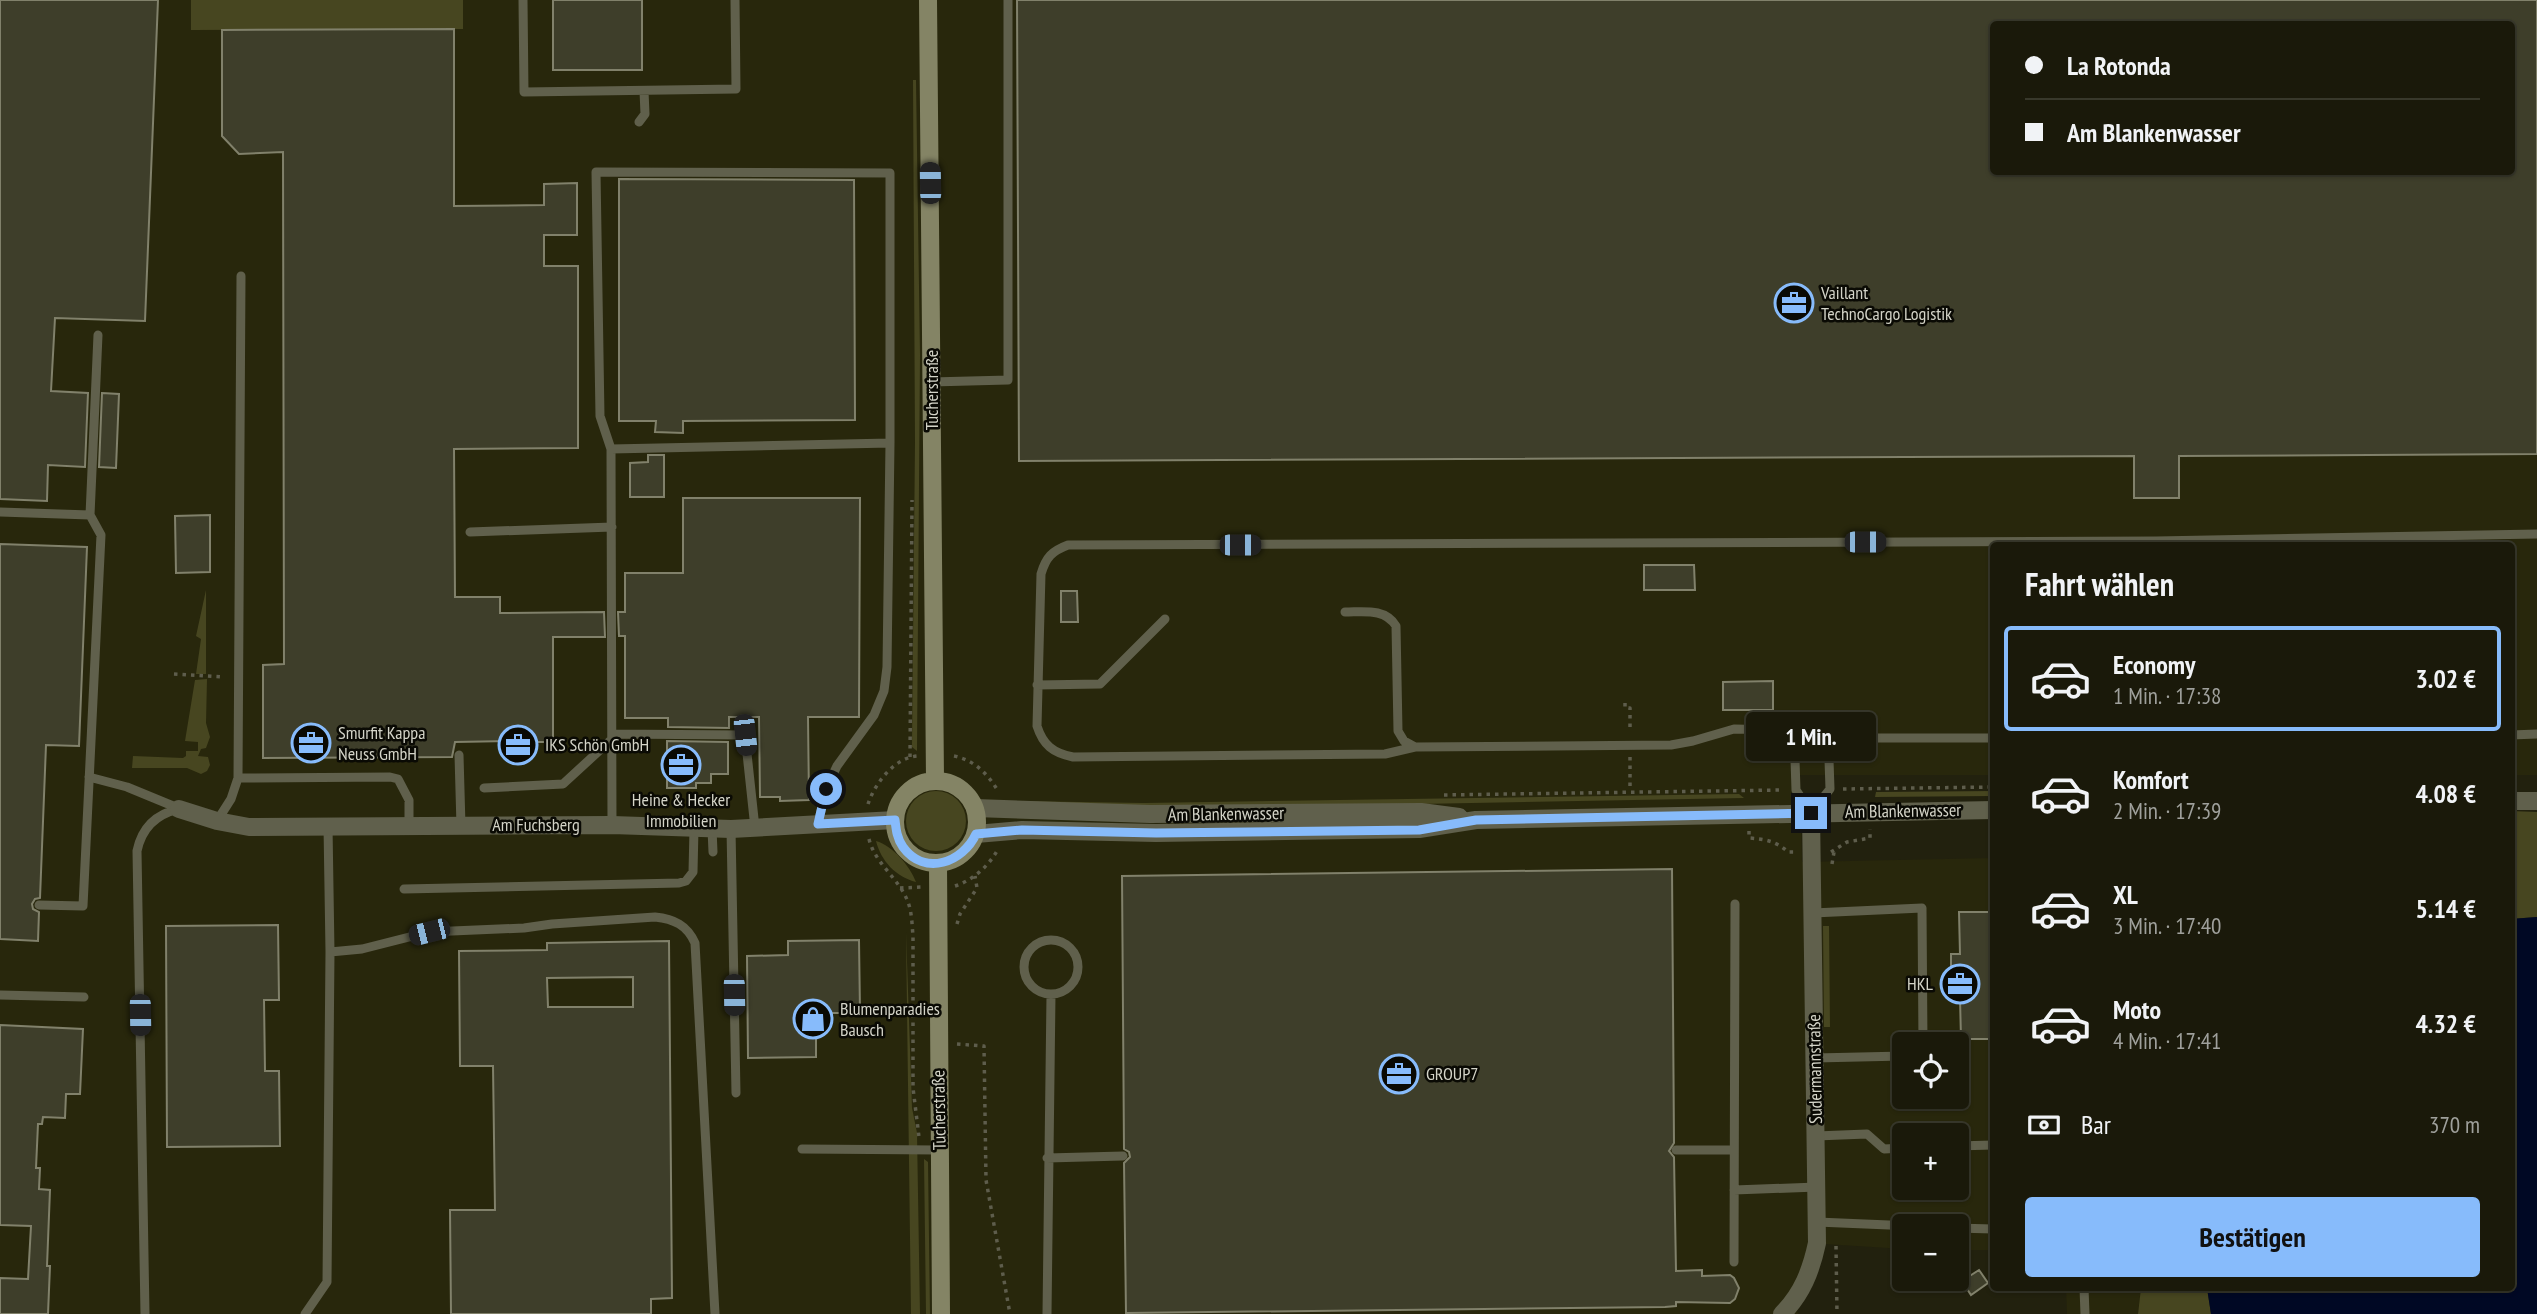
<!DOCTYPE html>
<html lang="de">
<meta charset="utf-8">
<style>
body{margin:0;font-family:"PT Sans Narrow",sans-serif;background:#232213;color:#f1f3f6;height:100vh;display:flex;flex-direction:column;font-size:26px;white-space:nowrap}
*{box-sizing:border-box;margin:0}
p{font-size:23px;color:#9fa09c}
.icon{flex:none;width:38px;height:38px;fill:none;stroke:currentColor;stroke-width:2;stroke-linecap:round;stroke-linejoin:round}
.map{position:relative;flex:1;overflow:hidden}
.sheet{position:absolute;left:1990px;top:542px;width:525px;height:749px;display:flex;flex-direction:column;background:#1a190a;border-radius:7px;box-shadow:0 2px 5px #0004,0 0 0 2px #38382b}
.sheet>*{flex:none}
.top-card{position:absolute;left:1990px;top:21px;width:525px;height:154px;border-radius:7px;box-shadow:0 2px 5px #0004,0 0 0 2px #38382b;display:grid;align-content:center;height:154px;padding:0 35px;background:#1a190a}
.fabs{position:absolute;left:1892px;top:1032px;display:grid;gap:14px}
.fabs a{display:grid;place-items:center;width:77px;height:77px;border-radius:7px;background:#1a190a;box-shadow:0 2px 5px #0004,0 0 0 2px #38382b;font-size:35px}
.end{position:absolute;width:32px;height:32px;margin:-16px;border:9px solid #87bbfb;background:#111;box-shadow:0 0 0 4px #111}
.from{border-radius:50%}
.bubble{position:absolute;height:49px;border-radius:7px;background:#1a190a;box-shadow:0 2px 5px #0004,0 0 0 2px #38382b;font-size:23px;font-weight:700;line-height:49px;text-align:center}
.car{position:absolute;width:21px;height:42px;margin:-21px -10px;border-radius:9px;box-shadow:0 0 5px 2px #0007;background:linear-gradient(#222 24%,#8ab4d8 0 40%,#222 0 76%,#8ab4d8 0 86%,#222 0)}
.top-card b{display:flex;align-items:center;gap:24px;height:66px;font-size:26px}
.top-card b+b{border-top:2px solid #38382b}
.top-card i{width:18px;height:18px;background:#f1f3f6}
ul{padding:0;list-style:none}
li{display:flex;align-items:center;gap:21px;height:105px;margin:0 14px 10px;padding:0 21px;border:4px solid transparent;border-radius:7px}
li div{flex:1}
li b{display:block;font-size:26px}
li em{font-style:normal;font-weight:700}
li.selected{border-color:#87bbfb}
li>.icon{width:63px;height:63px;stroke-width:1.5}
h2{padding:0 35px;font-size:32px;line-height:84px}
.pay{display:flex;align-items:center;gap:18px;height:77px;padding:0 35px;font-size:26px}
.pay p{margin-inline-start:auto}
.button{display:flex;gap:14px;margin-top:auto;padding:14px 35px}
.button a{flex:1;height:80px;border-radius:7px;background:#87bbfb;color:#111;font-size:28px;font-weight:700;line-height:80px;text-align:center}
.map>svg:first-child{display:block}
.built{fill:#28270c;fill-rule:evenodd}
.green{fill:#474620}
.water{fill:#000824}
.building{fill:#3e3e2a;stroke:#81816b;stroke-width:2;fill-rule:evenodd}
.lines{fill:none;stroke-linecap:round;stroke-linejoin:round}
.path{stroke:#5e5d4c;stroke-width:3.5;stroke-dasharray:3.5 5;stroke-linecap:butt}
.service{stroke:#60604c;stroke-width:9}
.minor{stroke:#60604c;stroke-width:18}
.tertiary{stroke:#60604c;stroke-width:18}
.secondary{stroke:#848465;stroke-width:18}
.route{stroke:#87bbfb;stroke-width:9}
.labels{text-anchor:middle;stroke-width:5;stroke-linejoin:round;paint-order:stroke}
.poi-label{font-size:18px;fill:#d4d4c8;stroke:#0a0a04;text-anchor:start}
.street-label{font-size:18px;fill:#d4d4c8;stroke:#0a0a04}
</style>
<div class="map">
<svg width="2537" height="1314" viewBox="0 0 2537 1314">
<rect width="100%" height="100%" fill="#22210e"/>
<path class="built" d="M0 0H2537V775H2511V546H1993V775H1800L1802 862 1993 858V1250H1957L1956 1227H1904V1249L1809 1243 1798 1278 1787 1297 1799 1314H0ZM1993 24H2511V172H1993ZM1904 1045H1956V1097H1904ZM1904 1136H1956V1188H1904Z
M2066 1288H2141L2138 1314H2067Z"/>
<path class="green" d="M191 0H463V29L191 30Z
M913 80H916L920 355 917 751 912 747 915 442Z
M206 590V674H196L201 639 196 636Z
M207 679 206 723 210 737 206 748 201 749 198 756 208 757 210 765 207 771 201 774 187 768H132L133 756 183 758 186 756V751H198V742L185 741 195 680Z
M1993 791V796L1875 797 1876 792Z
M906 821a30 30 0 1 1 60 0a30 30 0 1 1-60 0Z
M1739 794 1744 798 1144 809 1010 801 1144 803Z
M2511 811 2537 812V917L2511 919Z
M876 841C893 846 910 866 916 882 896 877 881 861 876 841Z
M1823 926H1829L1830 1027H1824Z
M906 932 912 1108 917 1133 920 1314H911Z
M924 1159 928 1162 930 1314H926Z
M2141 1288H2207L2211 1314H2138Z"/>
<path class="water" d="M2537 917V1314H2211L2207 1288H2511V919Z"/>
<path class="building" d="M0 0H158L145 321 55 318 51 391 88 393 85 467 48 465 47 501 0 499Z
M553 0H642V70H553Z
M1017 0H2537V454L2179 456V498H2134V456L1019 461ZM1993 24H2511V172H1993Z
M454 29V206L544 205V184L577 183V235H544V266H578V448L454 449 455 597H500V613L604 612 605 637H553V742H524V745H509V741L455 742 452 757 263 758V665L284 664 283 152 239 154 222 136V30Z
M619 179 854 180 855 420 683 421V433L655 432 656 421H619Z
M102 393 119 394 116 468 99 467Z
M648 455H664V497H630V463L648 462Z
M683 498H860L859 717H808L809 800 780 801V797H760L759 717H729V728L668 727V718H625V636H619L618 612H625V573H683Z
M210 515V572L176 573 175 516Z
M0 544 87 547 79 746 46 745 40 898 35 899 32 904 33 909 39 912 38 941 0 939Z
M1644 565H1694L1695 590H1644Z
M1061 591H1077L1078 622H1061Z
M1773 681V710H1723V682Z
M667 741 728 742V774H711V783H696V788H667Z
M1672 869 1674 1143 1669 1151 1674 1157 1676 1271 1702 1270V1276L1730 1275 1734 1278 1739 1288 1735 1299 1730 1303 1676 1302V1306L1665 1307 1126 1313 1124 1163 1130 1157 1129 1152 1124 1149 1122 876Z
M1959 912H1993V1039H1961L1960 998H1951V954H1960Z
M278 925 279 1000H264L265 1071H279L280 1146 167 1147 166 926Z
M859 940 860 1013H816V1057L748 1058 747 956 788 955V941Z
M669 941 672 1298 651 1299V1314H451L450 1210H495L493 1066H460L459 951 547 950V943ZM633 977V1007H548L547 978Z
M0 1025 83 1029 80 1094H66L65 1118 43 1117 42 1124H38L36 1168H40L39 1189 50 1190 47 1266H50L48 1314H0V1278L28 1279 31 1226 0 1225Z
M1979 1270 1988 1283 1971 1295 1962 1281Z"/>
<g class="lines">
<path class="path" d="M174 674 224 677
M1625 703V708H1630V732
M954 756C974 760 988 774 998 791
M910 757 912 500
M1630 757V791
M1843 789 1993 787
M1444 795 1783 790
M868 804C875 783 895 757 918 756
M1749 831V838C1765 839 1776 841 1788 852H1796
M869 839C875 864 899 878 908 902 912 913 912 925 913 936V1088L919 1137
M1831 852 1847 842 1870 838V829
M1832 864 1834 852
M955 886C973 880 989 866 998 849
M900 888 923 887
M957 924 960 914 977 888 975 876
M957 1044 984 1046 986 1180 1010 1314
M1836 1246 1837 1314"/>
<path class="service" d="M523 0 524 92 736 89 735 0
M639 122 645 114 644 91
M931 382 1008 380V0
M611 449 890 443V173L596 172 600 416 611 449 612 825
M0 512 90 515 101 535 83 906 39 905
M90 515 98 335
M470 532 612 527
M1345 612C1364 612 1385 608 1396 626L1398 731 1404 741 1415 747
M1037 685 1100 684 1165 619
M1794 729 1796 790 1811 813 1830 789 1828 731
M612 734 745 735 755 828
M2511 735 2537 734
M1993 738H1867L1828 731 1734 729 1693 741 1671 745 1415 747 1385 754 1073 757C1053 753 1043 745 1037 726L1041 574C1046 557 1052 551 1068 545L2156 541 2537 534
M459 755 461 826
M89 777 127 787 178 808
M238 778 390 777 398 779 409 800V826
M484 788 563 784 612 739
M217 821 231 799 238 778 241 276
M818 824 826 789 837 766 874 715 884 691 887 667 890 443
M712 829 713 852
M731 829 736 1093
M404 889 679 883 686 881 693 872 694 829
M1813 913 1922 908 1923 1045
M1024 967a27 27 0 1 1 54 0a27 27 0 1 1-54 0Z
M330 952 362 949 429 932 524 928 552 924 655 917C674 919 687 925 695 943L715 1314
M0 995 84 997
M1815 1058 1904 1056
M1816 1136 1867 1134 1884 1149 1904 1148
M1956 1146 1993 1145
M802 1149 939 1150
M1676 1150H1734
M1047 1158 1123 1156
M1734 1190 1817 1187
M1817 1222 1937 1227
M1956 1228 1993 1229
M1734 1262 1735 904
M2084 1288 2085 1314
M145 1314 137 851C142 827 156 814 179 809
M305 1314 327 1282 330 952 328 826
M1047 1314 1051 995"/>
<path class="minor" d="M179 809 217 821 249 827 612 825 731 829 895 820
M1782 1314C1802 1294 1811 1271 1817 1243L1811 813"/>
<path class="tertiary" d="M2511 801H2537
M975 808 1150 814 1421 812 1459 817
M976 834 1022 830 1156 833 1419 829 1476 820 1993 810"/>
<path class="secondary" d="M928 0 935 780
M895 822a41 41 0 1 1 82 0a41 41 0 1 1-82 0Z
M938 863 941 1314"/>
</g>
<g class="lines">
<path class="route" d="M826 789 818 824 895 820C896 829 897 839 903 847 925 877 963 862 976 834L1022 830 1156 833 1419 830 1476 820 1811 813"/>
</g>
<defs>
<symbol id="office-ring" viewBox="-11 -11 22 22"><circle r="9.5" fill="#0a0a04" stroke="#87bbfb" stroke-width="1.5"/><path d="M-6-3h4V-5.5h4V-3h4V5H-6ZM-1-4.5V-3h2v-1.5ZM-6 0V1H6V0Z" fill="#87bbfb"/></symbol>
<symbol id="shop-ring" viewBox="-11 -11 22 22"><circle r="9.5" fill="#0a0a04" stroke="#87bbfb" stroke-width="1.5"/><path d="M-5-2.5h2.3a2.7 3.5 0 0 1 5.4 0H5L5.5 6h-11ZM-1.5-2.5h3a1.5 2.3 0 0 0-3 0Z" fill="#87bbfb"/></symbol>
</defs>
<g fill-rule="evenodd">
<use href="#office-ring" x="1772" y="281" width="44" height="44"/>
<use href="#office-ring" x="289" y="721" width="44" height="44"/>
<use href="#office-ring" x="496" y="723" width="44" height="44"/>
<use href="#office-ring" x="659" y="743" width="44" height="44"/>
<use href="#office-ring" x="1938" y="962" width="44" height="44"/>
<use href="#shop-ring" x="791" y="997" width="44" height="44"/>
<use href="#office-ring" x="1377" y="1052" width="44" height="44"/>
</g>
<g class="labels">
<g class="poi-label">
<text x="1821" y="299">Vaillant<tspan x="1821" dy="21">TechnoCargo Logistik</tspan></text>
<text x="338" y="739">Smurfit Kappa<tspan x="338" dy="21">Neuss GmbH</tspan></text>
<text x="545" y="751">IKS Schön GmbH</text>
<text x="681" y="806" text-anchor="middle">Heine &amp; Hecker<tspan x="681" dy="21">Immobilien</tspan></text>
<text x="1933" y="990" text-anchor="end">HKL</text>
<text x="840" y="1015">Blumenparadies<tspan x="840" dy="21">Bausch</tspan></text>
<text x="1426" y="1080">GROUP7</text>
</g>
<g class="street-label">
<text transform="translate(932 390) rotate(-90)" y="6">Tucherstraße</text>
<text transform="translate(1903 811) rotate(-1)" y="6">Am Blankenwasser</text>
<text transform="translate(1226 814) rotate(-1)" y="6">Am Blankenwasser</text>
<text x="536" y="831">Am Fuchsberg</text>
<text transform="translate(1815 1069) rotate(-91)" y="6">Sudermannstraße</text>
<text transform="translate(939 1110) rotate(-91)" y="6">Tucherstraße</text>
</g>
</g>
</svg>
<div class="fabs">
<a><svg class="icon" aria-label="locate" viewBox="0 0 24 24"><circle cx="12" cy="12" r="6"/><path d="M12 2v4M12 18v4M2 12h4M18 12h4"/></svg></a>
<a>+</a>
<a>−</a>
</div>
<i class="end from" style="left:826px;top:789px"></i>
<i class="end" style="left:1811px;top:813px"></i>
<div class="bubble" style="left:1746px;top:712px;width:130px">1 Min.</div>
<i class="car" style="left:930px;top:183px;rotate:359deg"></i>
<i class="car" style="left:1865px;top:542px;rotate:90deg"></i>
<i class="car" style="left:1240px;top:545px;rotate:90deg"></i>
<i class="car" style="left:745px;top:735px;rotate:174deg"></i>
<i class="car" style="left:429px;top:932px;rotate:256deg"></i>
<i class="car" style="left:734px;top:995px;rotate:179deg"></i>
<i class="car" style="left:140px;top:1015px;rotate:179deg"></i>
<div class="top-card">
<b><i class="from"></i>La Rotonda</b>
<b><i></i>Am Blankenwasser</b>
</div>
<section class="sheet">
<h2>Fahrt wählen</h2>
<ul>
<li class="selected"><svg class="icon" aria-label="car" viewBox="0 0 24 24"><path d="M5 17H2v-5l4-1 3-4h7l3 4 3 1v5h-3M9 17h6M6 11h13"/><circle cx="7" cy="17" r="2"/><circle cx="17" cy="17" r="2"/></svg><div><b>Economy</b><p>1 Min. · 17:38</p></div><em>3.02 €</em></li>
<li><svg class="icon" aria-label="car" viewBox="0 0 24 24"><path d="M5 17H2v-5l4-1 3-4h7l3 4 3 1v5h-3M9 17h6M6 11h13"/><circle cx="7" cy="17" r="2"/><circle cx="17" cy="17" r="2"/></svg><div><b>Komfort</b><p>2 Min. · 17:39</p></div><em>4.08 €</em></li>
<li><svg class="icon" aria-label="car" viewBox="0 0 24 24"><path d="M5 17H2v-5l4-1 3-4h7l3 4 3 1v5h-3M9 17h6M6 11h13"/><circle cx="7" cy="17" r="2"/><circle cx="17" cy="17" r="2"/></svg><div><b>XL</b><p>3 Min. · 17:40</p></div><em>5.14 €</em></li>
<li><svg class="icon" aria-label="car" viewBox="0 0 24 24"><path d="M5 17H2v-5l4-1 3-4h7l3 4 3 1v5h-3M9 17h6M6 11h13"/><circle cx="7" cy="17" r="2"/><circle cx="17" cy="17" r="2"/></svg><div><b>Moto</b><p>4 Min. · 17:41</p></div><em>4.32 €</em></li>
</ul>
<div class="pay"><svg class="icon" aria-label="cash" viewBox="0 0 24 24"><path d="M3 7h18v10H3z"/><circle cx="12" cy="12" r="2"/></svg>Bar<p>370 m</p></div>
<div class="button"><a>Bestätigen</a></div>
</section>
</div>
